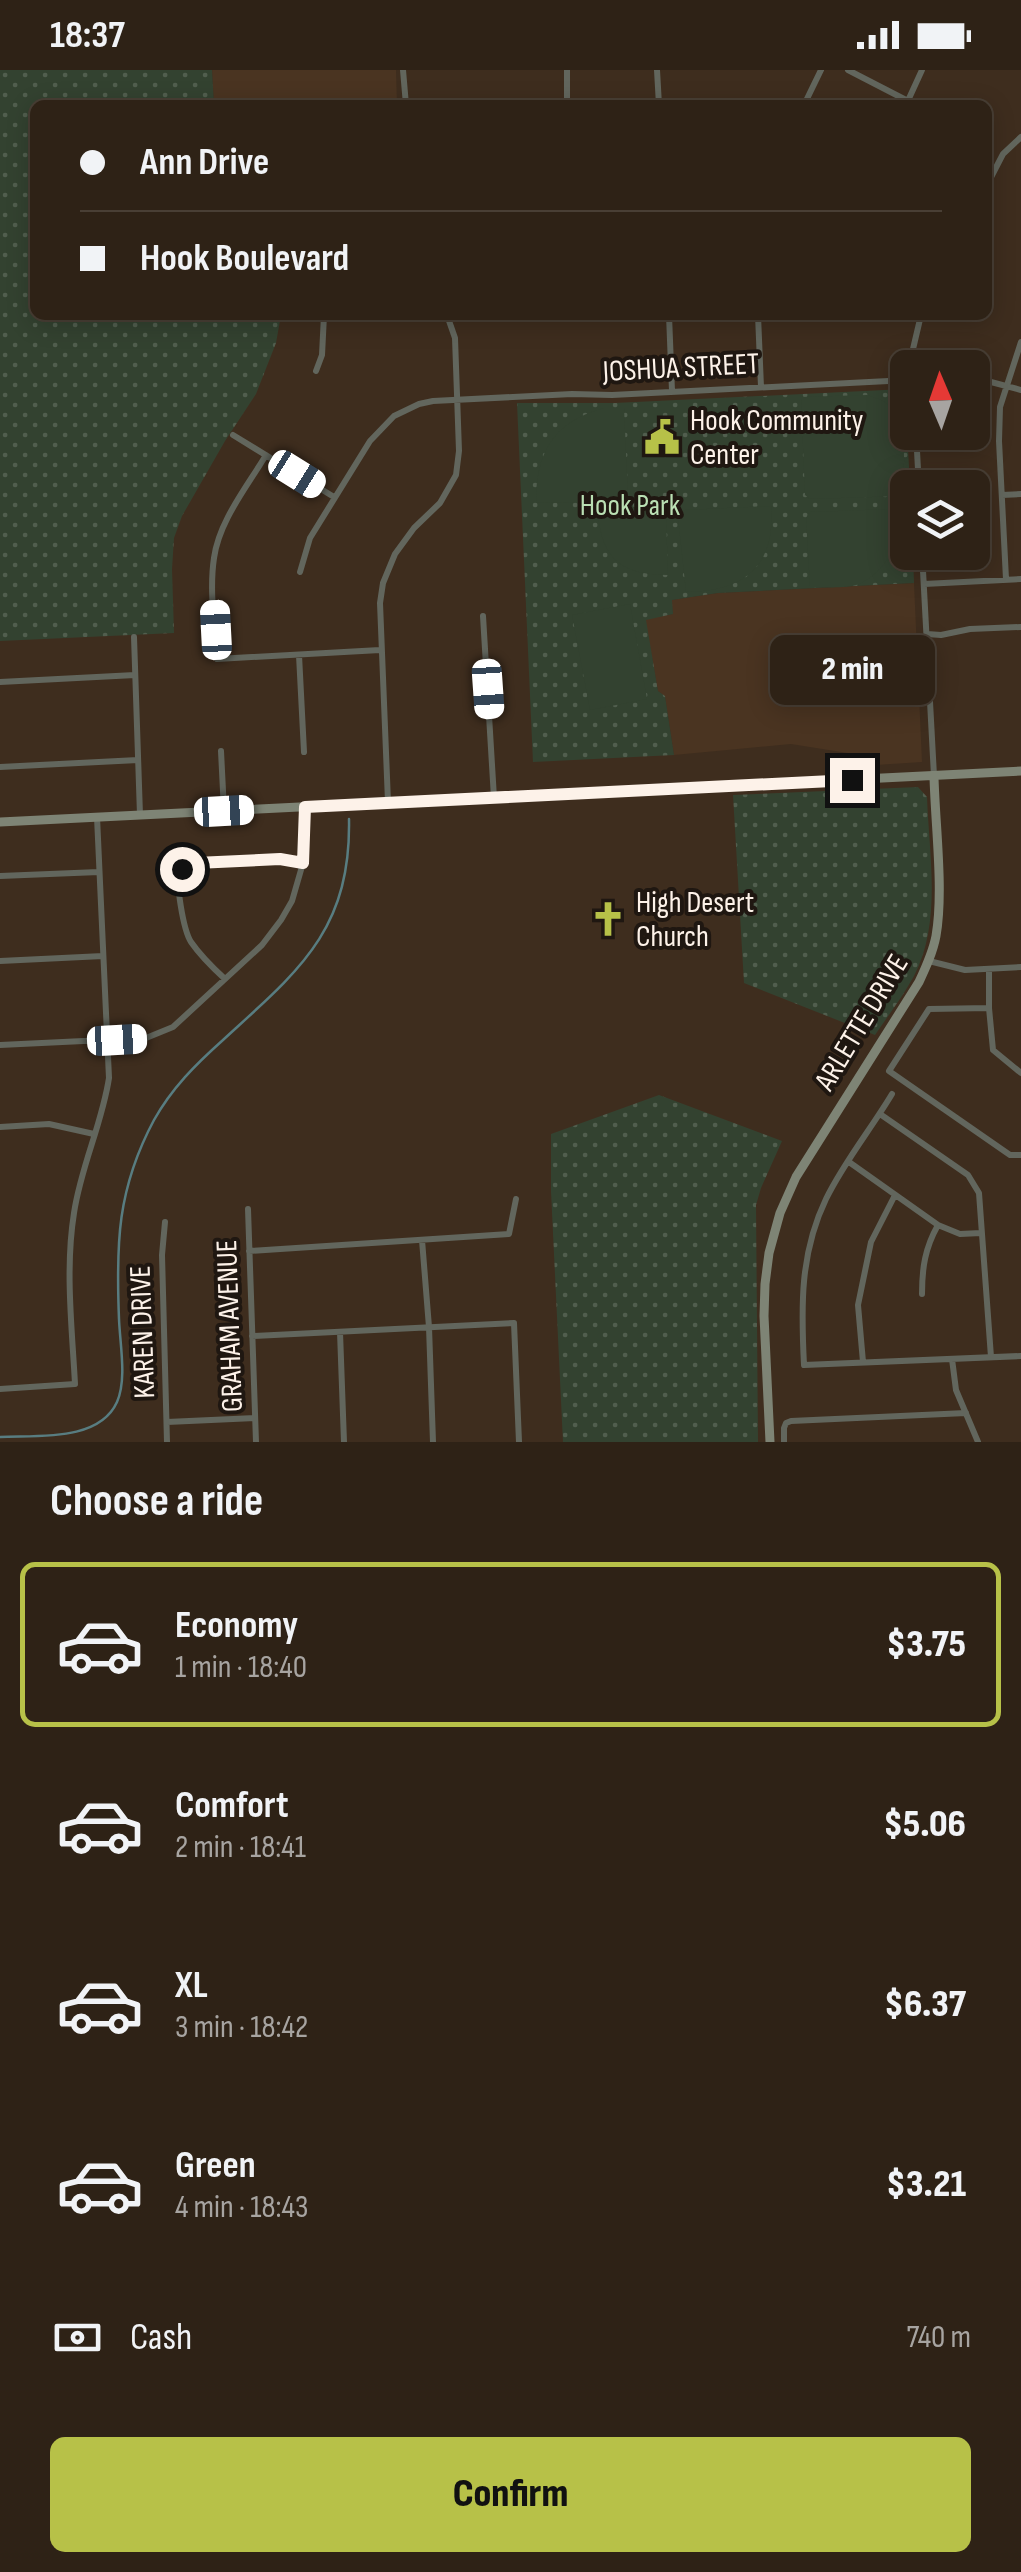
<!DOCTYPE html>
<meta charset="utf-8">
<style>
body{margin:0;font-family:"Sofia Sans Condensed",sans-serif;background:#3a2f23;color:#f1f3f6;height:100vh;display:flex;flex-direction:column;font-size:38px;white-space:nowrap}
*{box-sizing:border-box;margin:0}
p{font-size:32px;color:#a7a4a1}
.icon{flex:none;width:55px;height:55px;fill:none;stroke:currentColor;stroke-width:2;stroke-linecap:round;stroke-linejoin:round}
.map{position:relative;height:1372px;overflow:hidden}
.drawer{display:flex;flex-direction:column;background:#2e2216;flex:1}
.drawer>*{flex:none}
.top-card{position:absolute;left:30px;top:30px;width:962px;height:220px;border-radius:15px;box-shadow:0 5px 25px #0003,0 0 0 2px #493f35;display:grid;align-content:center;height:220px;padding:0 50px;background:#2e2216}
.needle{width:65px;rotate:358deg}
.buttons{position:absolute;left:890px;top:280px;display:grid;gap:20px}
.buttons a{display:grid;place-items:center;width:100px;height:100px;border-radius:15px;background:#2e2216;box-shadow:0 5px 25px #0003,0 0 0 2px #493f35;font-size:50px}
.end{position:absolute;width:45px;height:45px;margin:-22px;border:12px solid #fdf2e9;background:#111;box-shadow:0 0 0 5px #111}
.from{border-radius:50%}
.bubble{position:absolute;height:70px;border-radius:15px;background:#2e2216;box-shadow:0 5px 25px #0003,0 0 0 2px #493f35;font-size:32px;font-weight:800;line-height:70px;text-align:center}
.car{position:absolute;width:30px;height:60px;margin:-30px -15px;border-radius:12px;box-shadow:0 0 8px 2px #0007;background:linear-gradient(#fff 24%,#345 0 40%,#fff 0 76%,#345 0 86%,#fff 0)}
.top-card b{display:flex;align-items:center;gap:35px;height:95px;font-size:38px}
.top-card b+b{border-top:2px solid #493f35}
.top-card i{width:25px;height:25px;background:#f1f3f6}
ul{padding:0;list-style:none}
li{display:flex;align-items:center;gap:30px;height:165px;margin:0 20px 15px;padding:0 30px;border:5px solid transparent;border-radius:15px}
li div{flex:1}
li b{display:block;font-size:38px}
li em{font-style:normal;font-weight:800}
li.selected{border-color:#b7c148}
li>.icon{width:90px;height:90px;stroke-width:1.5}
h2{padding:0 50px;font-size:45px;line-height:120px}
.pay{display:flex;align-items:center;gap:25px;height:110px;padding:0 50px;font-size:38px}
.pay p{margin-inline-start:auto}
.action{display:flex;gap:20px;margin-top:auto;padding:20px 50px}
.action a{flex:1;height:115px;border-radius:15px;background:#b7c148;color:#111;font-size:40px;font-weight:800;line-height:115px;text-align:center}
.status{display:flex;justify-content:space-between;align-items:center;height:70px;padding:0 50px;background:#2e2216;direction:ltr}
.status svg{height:28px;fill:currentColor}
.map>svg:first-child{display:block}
.built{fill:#4a3421}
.green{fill:url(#green-dots)}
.pitch{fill:#334230}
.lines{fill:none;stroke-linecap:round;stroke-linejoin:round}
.stream{stroke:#587d81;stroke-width:2.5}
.street{stroke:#62665d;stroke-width:6}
.secondary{stroke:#7e8475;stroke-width:9}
.route{stroke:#fdf2e9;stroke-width:12}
.labels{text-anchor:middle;stroke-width:8;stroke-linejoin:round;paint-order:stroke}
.street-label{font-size:30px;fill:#fdf2e9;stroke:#1f1711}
.poi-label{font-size:30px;fill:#fdf2e9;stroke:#1f1711;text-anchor:start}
.park-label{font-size:30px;fill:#badfb3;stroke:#1f1711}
</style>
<div class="status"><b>18:37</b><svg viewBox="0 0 49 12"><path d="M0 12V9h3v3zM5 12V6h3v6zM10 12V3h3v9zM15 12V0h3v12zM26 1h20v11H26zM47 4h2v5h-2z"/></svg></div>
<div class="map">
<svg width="1021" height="1372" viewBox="0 0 1021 1372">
<defs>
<pattern id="green-dots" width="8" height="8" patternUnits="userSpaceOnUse" patternTransform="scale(2.5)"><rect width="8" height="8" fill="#334230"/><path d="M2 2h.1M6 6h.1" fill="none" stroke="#515e4e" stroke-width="1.8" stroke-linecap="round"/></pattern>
</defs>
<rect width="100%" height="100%" fill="#3e2d1e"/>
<path class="built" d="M212 0H396L397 35H214Z
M914 513 922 692 876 695 860 685 791 674 674 685 665 627 658 621 645 549 673 544 671 530 718 523Z"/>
<path class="green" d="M0 0H212L214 35H35V245H281L276 273 256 324 225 371 182 446 174 468 172 499 174 563 0 571Z
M905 319 910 417 908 418V482L913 483 914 513 718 523 672 530 673 544 646 550 658 621 665 626 674 685 533 692 517 333H615Z
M918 717 927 727C929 785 942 852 914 906 903 926 888 946 875 965L744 913 733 725Z
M659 1025 782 1071 761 1118 756 1135 758 1372H563L551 1121V1064Z"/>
<path class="pitch" d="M867 325C872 327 878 328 883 331 911 349 903 397 903 426L810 429 805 425 801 327Z
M604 338H624L628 426 623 431 536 433C536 382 553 352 604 338Z
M771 436C776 497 743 522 686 522L678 447 685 440Z
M893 439C905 467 887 502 859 514 846 519 825 517 810 517L806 448 810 442Z
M659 441 666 446 668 505C623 505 602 490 598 444Z
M630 534 647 629 590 640 572 545Z"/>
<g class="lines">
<path class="stream" d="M0 1367C37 1365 99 1372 117 1332 127 1309 120 1275 119 1249 116 1174 117 1119 154 1050 172 1018 195 995 223 970 298 901 351 861 349 749"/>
<path class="street" d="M403 0 406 35
M657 0 659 35
M848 0 908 31
M567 35V0
M804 35 821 0
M906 35 922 0
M988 113 1003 84 1021 67
M669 245 672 321
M758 245 761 317
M412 248 417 245
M914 298 913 279 921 245
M316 301 322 285 324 245
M972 307 1021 320
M916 362 919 418
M233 365 334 427
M266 385C247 417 219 451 214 488 209 521 215 557 217 589L380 580
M1002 425 1021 424
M922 482 934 706
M300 502 310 468 370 371 394 346 419 334 433 331 572 324 612 325 908 310
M1006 509 999 371 1000 337 1021 272
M924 514 1021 509
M483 546 494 728
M927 564 941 565 970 559 1021 557
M134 567 140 745
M299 585 304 682
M0 612 135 605
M221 681 224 741
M0 697 138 690
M388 732 380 533 383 513 395 484 414 458 440 433 456 405 459 381 455 268 447 245
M0 806 99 802
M0 891 103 886
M929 891 965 900 1021 897
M989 899V938L929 939 889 1001 1010 1085H1021
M225 909C213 898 200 885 191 872 184 861 174 811 181 799 185 793 190 794 196 793L281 789 303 793
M989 938 993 980 1021 1003
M0 975 146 968 173 957 262 875 281 850 292 831 303 793 305 737
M892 1024C871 1059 844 1092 826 1129 800 1183 801 1236 804 1295L1021 1286
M880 1044 968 1105 979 1123 991 1287
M0 1057 49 1054 94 1064
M849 1092 938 1155 960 1164 981 1163
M248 1139 256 1372
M165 1152 162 1185 167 1372
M422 1170 429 1257 433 1372
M249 1181 509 1164 516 1129
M922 1224C922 1198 925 1178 938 1155
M340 1262 344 1372
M252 1266 514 1253 519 1372
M952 1289 956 1320 978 1372
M863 1292 858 1235 871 1172 895 1125
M0 1319 75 1314C72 1258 65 1199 74 1143 81 1096 102 1054 109 1008L97 747
M167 1352 255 1348
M784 1372V1358L786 1353 791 1351 966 1343"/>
<path class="secondary" d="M0 752 1021 701
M770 1372 764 1246 765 1214 769 1183 780 1143 796 1107 919 912C926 897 933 882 936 866 944 820 935 754 934 706"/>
</g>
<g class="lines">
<path class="route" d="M182 799 188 794 196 793 280 789 303 793 305 737 852 710"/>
</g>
<defs>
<symbol id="civic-bare" viewBox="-9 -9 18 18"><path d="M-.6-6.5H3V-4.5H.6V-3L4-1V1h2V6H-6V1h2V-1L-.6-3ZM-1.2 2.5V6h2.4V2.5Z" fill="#b7c148" stroke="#1f1711" stroke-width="2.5" paint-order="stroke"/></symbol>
<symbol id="church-bare" viewBox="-9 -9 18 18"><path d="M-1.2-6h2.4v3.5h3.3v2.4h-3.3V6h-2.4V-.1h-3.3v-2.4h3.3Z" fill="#b7c148" stroke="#1f1711" stroke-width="2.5" paint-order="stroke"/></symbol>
</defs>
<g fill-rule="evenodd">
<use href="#civic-bare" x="637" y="342" width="50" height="50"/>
<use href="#church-bare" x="583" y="824" width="50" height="50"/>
</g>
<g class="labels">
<g class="street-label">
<text transform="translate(681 297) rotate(-3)" y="10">JOSHUA STREET</text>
<text transform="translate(861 952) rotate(-59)" y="10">ARLETTE DRIVE</text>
<text transform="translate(229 1256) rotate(-92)" y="10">GRAHAM AVENUE</text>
<text transform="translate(142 1262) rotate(-92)" y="10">KAREN DRIVE</text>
</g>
<g class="poi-label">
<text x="690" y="360">Hook Community<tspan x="690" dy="34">Center</tspan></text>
<text x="636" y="842">High Desert<tspan x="636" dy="34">Church</tspan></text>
</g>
<g class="park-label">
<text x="630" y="445">Hook Park</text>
</g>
</g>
</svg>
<div class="buttons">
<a><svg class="needle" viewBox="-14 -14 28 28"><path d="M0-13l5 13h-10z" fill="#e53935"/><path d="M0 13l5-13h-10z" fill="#a7a4a1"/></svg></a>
<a><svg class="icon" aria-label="layers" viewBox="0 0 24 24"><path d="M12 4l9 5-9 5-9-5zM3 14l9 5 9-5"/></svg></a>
</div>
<i class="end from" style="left:182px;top:799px"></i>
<i class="end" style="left:852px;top:710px"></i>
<div class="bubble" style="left:770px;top:565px;width:165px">2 min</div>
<i class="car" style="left:297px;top:404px;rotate:122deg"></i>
<i class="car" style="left:216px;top:560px;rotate:357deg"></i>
<i class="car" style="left:488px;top:619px;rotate:176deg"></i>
<i class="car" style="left:224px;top:741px;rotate:87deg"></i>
<i class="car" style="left:117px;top:970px;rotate:87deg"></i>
<div class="top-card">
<b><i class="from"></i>Ann Drive</b>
<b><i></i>Hook Boulevard</b>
</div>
</div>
<section class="drawer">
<h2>Choose a ride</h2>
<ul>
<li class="selected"><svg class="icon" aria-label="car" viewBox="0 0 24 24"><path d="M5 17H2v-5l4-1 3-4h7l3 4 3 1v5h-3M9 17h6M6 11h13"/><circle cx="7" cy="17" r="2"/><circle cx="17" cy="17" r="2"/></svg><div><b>Economy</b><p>1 min · 18:40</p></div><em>$3.75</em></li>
<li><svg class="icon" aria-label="car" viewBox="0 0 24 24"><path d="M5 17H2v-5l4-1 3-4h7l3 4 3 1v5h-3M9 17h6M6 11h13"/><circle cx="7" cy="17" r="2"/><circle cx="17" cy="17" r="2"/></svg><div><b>Comfort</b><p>2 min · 18:41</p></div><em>$5.06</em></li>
<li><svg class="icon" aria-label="car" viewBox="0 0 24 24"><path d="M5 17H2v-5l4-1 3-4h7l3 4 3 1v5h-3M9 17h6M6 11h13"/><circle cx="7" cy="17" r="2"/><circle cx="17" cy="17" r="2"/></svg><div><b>XL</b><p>3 min · 18:42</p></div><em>$6.37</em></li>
<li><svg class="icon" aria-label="car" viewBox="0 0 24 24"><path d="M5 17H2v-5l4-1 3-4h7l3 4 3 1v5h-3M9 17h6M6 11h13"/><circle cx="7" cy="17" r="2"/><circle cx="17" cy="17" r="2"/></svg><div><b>Green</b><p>4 min · 18:43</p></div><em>$3.21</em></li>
</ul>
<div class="pay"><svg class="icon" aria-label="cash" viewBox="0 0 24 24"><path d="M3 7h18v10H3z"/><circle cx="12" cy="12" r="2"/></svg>Cash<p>740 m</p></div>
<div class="action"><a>Confirm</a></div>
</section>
